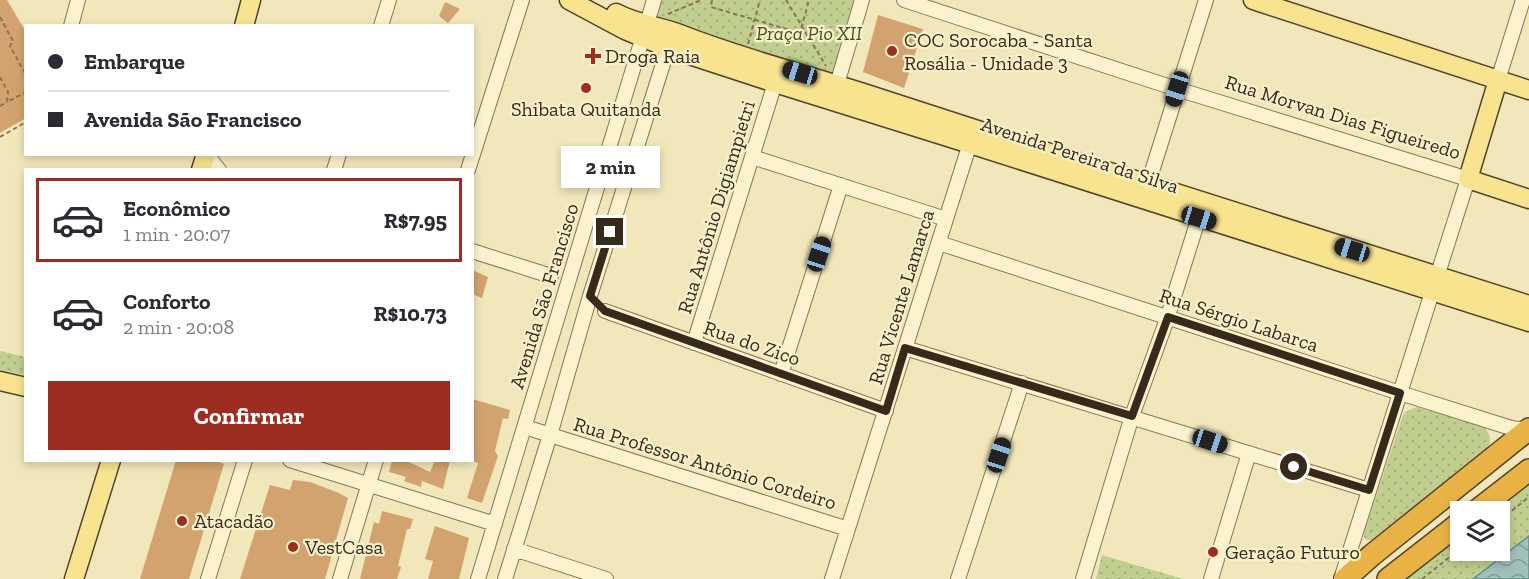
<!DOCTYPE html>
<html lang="pt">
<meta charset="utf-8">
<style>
body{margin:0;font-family:"Zilla Slab",serif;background:#f2f2f3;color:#2b2b33;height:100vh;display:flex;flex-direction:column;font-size:22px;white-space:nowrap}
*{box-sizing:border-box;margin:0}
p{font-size:20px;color:#7c7c81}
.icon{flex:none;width:33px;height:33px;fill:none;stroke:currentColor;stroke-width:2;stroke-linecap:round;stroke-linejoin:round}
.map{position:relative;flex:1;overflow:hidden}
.drawer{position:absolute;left:24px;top:168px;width:450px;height:294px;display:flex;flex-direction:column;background:#fff;border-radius:0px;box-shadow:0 3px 9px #0003}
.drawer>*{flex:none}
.top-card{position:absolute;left:24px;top:24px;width:450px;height:132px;border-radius:0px;box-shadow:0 3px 9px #0003;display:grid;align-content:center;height:132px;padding:0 24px;background:#fff}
.tools{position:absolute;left:1450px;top:501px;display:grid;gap:12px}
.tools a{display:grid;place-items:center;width:60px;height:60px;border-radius:0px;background:#fff;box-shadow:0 3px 9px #0003;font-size:30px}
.end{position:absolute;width:27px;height:27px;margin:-14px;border:8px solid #362b1a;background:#fff;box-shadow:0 0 0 3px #fff}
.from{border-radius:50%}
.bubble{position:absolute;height:42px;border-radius:0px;background:#fff;box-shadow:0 3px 9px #0003;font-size:20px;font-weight:700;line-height:42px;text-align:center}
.car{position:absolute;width:18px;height:36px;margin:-18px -9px;border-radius:8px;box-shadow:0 0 4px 2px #0007;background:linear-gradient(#222 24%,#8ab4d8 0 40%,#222 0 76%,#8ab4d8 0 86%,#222 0)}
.top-card b{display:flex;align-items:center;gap:21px;height:57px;font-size:22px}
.top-card b+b{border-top:2px solid #e1e1e2}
.top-card i{width:15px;height:15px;background:#2b2b33}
ul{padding:10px 0 0;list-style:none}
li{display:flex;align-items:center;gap:18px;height:84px;margin:0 12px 9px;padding:0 12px;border:3px solid transparent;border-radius:0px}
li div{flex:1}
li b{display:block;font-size:22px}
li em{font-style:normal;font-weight:700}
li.current{border-color:#9c2d20}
li>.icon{width:54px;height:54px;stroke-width:1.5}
.primary-button{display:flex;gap:12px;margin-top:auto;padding:12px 24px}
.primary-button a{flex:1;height:69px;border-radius:0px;background:#9c2d20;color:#fff;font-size:24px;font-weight:700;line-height:69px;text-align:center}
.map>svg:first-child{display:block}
.green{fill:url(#green-dots)}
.water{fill:url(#water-waves);stroke:#678f89;stroke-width:1.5}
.building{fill:#d2a36e}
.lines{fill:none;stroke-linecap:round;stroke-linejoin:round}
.minor-casing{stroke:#897654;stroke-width:16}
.major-casing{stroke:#554329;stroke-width:21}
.highway-casing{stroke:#554329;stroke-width:24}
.path{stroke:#897654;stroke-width:2;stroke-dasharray:4.5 3;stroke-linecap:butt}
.minor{stroke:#fbf3ce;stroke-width:14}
.major{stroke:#f8e38f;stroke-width:18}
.highway{stroke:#e8b344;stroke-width:21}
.route{stroke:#362b1a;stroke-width:8}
.poi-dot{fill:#9c2d20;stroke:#f8f0cb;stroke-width:2}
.labels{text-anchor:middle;stroke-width:4.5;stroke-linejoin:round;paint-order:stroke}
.park-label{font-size:20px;font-style:italic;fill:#41541f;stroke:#f8f0cb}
.poi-label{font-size:20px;fill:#362b1a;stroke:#f8f0cb;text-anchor:start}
.street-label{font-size:20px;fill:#362b1a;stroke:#f8f0cb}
</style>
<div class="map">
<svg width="1529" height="579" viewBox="0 0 1529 579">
<defs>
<pattern id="green-dots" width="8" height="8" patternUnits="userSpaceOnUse" patternTransform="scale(1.5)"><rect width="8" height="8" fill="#c0cf8f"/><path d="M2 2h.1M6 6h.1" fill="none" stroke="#a6b27b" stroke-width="1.8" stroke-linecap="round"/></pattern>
<pattern id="water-waves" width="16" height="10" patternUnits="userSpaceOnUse" patternTransform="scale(1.5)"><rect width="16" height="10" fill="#a0c1bb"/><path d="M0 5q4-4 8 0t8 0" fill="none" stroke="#839d97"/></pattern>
</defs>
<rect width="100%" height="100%" fill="#f1e7bb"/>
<path class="green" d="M662 0H854L832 75 656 20Z
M0 351 25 357V375L0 370Z
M1417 407 1482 426C1494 436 1492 445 1482 455L1371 540H1367L1364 537V532L1403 415 1407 411Z
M1529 480V579H1404L1461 533V550H1500V512L1489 511Z
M1102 555 1183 579H1096Z"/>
<path class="water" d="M1529 536V579H1473Z"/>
<path class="building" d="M0 0H7L26 32V118L0 133Z
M445 2 460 9 448 23 439 16Z
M878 15 923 29 904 88 863 72Z
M472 270 488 277 482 298 472 294Z
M472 399 510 410 508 419 503 418 495 451 498 456 482 503 467 498 478 463 472 461Z
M176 460H213L224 464 189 579H140Z
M392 460H405L430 472 435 460H450L443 489 422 481 421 487 404 481 406 477 389 472Z
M293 480 310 482 339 493 348 498 325 579H240L270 485 290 490Z
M382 511 413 519 410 529H407L398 566 401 567 397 579H360L374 522 379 524Z
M435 526 469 538 459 579H428L433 561 425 559Z"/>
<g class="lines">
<defs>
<path id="minor" d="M904 0 1177 89 1468 179 1341 579
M71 26 78 0
M381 26 389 0
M1498 80 1523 0
M830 90 837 84 862 0
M206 154 219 170
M752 157 946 219
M334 170 339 154
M468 170 522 0
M1147 193 1148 184 1206 0
M939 243 1400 393 1508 427 1518 429 1529 428
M472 251 551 276
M605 311 886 411
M694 343 775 83
M905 348 1369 490
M781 374 841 185
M525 427 848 529
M290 460 495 524
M514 549 606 579
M208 579 245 460
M340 579 376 460
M478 579 654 0
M505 579 550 435 590 296 668 48
M832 579 972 137
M958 579 1022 383
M1083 579 1132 416 1166 322 1199 217
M1211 579 1249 453"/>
<path id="major" d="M569 0 625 30 668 48 775 83 970 144 1529 322
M1253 0 1529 90
M616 13C636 24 659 26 680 34 743 59 809 75 873 96 1091 167 1309 237 1529 305
M244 26 251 0
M1498 80 1468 179 1529 199
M201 170 206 154
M0 381 26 387
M74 579 111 460"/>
<path id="highway" d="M1475 512 1529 470
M1345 579 1372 555 1529 429
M1388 579 1461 522"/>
</defs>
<use href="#minor" class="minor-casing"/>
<use href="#major" class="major-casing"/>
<use href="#highway" class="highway-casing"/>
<path class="path" d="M712 0 711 7 800 33 809 0
M786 0 826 66
M668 14 701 0
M0 17 13 41 10 46 26 75
M748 44 760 0
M0 77 8 92 7 102 26 92
M0 106 7 102
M0 137 26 122
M1500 520 1529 497
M1422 579 1461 548"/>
<use href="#minor" class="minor"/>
<use href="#major" class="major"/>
<use href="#highway" class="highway"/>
</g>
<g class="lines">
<path class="route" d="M610 232 590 296 605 311 886 411 905 348 1132 416 1168 317 1400 393 1369 490 1294 467"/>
</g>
<g class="poi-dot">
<circle cx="892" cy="51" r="6"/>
<path d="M590 47h6v6h6v6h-6v6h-6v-6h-6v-6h6z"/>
<circle cx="586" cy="88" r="6"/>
<circle cx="182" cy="521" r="6"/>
<circle cx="293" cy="547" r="6"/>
<circle cx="1213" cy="552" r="6"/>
</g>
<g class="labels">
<g class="park-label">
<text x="809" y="40">Praça Pio XII</text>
</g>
<g class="poi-label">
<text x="904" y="47">COC Sorocaba - Santa<tspan x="904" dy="23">Rosália - Unidade 3</tspan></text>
<text x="605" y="63">Droga Raia</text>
<text x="586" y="116" text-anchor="middle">Shibata Quitanda</text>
<text x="194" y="528">Atacadão</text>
<text x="305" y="554">VestCasa</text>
<text x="1225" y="559">Geração Futuro</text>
</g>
<g class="street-label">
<text transform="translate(1343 117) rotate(17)" y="7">Rua Morvan Dias Figueiredo</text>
<text transform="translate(1080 155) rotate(18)" y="7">Avenida Pereira da Silva</text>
<text transform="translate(716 207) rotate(-73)" y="7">Rua Antônio Digiampietri</text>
<text transform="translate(544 296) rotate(-73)" y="7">Avenida São Francisco</text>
<text transform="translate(901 297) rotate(-73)" y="7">Rua Vicente Lamarca</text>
<text transform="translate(1239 320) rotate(18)" y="7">Rua Sérgio Labarca</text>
<text transform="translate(752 343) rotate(19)" y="7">Rua do Zico</text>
<text transform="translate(705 463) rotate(17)" y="7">Rua Professor Antônio Cordeiro</text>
</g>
</g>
</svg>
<div class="tools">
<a><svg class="icon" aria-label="layers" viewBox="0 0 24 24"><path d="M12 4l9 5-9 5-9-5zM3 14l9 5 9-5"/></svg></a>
</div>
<i class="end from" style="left:1294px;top:467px"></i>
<i class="end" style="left:610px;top:232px"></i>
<div class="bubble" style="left:561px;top:146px;width:99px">2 min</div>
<i class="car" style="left:800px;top:73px;rotate:287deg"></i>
<i class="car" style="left:1177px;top:89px;rotate:197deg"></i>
<i class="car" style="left:1199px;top:218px;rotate:107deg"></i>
<i class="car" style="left:1352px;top:250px;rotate:287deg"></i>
<i class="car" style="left:819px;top:254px;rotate:18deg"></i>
<i class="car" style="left:1210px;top:441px;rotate:108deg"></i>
<i class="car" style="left:999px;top:455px;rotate:18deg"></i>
<div class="top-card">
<b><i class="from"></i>Embarque</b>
<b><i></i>Avenida São Francisco</b>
</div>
<section class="drawer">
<ul>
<li class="current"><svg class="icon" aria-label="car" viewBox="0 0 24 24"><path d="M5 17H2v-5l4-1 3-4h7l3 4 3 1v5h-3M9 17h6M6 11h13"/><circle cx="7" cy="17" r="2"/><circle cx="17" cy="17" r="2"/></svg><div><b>Econômico</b><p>1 min · 20:07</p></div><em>R$7.95</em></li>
<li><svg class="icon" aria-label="car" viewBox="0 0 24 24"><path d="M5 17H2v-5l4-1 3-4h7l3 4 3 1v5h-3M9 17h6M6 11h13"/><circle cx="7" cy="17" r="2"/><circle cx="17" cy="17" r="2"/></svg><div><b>Conforto</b><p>2 min · 20:08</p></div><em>R$10.73</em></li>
</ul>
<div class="primary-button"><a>Confirmar</a></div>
</section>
</div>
